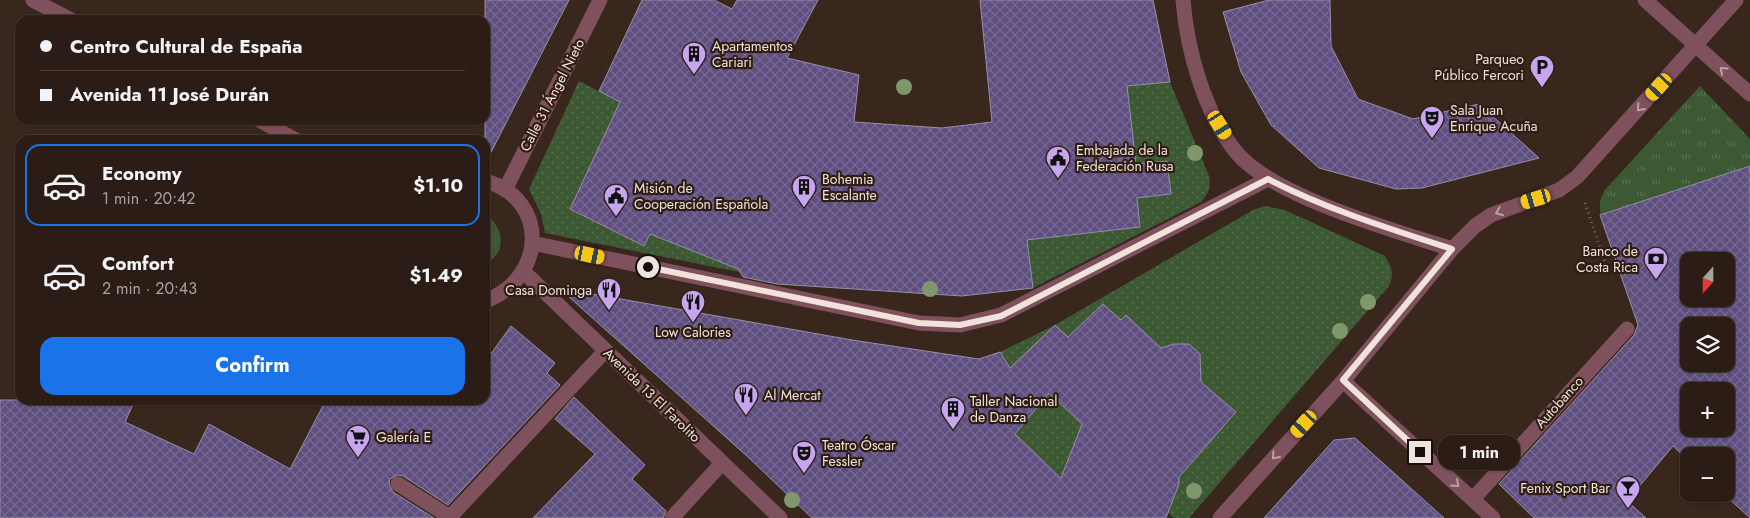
<!DOCTYPE html>
<meta charset="utf-8">
<style>
body{margin:0;font-family:Jost,sans-serif;background:#372a23;color:#f1f3f6;height:100vh;display:flex;flex-direction:column;font-size:19px;white-space:nowrap}
*{box-sizing:border-box;margin:0}
p{font-size:16px;color:#a6a2a1}
.icon{flex:none;width:28px;height:28px;fill:none;stroke:currentColor;stroke-width:2;stroke-linecap:round;stroke-linejoin:round}
.map{position:relative;flex:1;overflow:hidden}
.side{position:absolute;left:15px;top:135px;width:475px;height:270px;display:flex;flex-direction:column;background:#2b1d16;border-radius:15px;box-shadow:0 1px 4px #0004,0 0 0 1px #473b35}
.side>*{flex:none}
.banner{position:absolute;left:15px;top:15px;width:475px;height:110px;border-radius:15px;box-shadow:0 1px 4px #0004,0 0 0 1px #473b35;display:grid;align-content:center;height:110px;padding:0 25px;background:#2b1d16}
.needle{width:32px;rotate:201deg}
.fabs{position:absolute;left:1680px;top:252px;display:grid;gap:10px}
.fabs a{display:grid;place-items:center;width:55px;height:55px;border-radius:10px;background:#2b1d16;box-shadow:0 1px 4px #0004,0 0 0 1px #473b35;font-size:25px}
.end{position:absolute;width:22px;height:22px;margin:-11px;border:6px solid #f0e3dc;background:#111;box-shadow:0 0 0 2px #111}
.from{border-radius:50%}
.bubble{position:absolute;height:35px;border-radius:15px;background:#2b1d16;box-shadow:0 1px 4px #0004,0 0 0 1px #473b35;font-size:16px;font-weight:700;line-height:35px;text-align:center}
.car{position:absolute;width:15px;height:30px;margin:-15px -8px;border-radius:6px;box-shadow:0 0 4px 1px #0007;background:linear-gradient(#f5c518 24%,#345 0 40%,#f5c518 0 76%,#345 0 86%,#f5c518 0)}
.banner b{display:flex;align-items:center;gap:18px;height:48px;font-size:19px}
.banner b+b{border-top:1px solid #473b35}
.banner i{width:12px;height:12px;background:#f1f3f6}
ul{padding:9px 0 0;list-style:none}
li{display:flex;align-items:center;gap:15px;height:82px;margin:0 10px 8px;padding:0 15px;border:2px solid transparent;border-radius:15px}
li div{flex:1}
li b{display:block;font-size:19px}
li em{font-style:normal;font-weight:700}
li.selected{border-color:#1a73e8}
li>.icon{width:45px;height:45px;stroke-width:1.5}
.action{display:flex;gap:10px;margin-top:auto;padding:10px 25px}
.action a{flex:1;height:58px;border-radius:15px;background:#1a73e8;color:#fff;font-size:20px;font-weight:700;line-height:58px;text-align:center}
.map>svg:first-child{display:block}
.grass{fill:#3c5933}
.park{fill:url(#park-tufts)}
.garden{fill:url(#garden-dots)}
.building{fill:url(#building-cross-hatch);stroke:#9690a6;fill-rule:evenodd}
.lines{fill:none;stroke-linecap:round;stroke-linejoin:round}
.path{stroke:#7b6a61;stroke-width:3;stroke-dasharray:1 4;stroke-linecap:butt}
.minor{stroke:#7f515c;stroke-width:15}
.tree{fill:#80976c}
.oneway{stroke:#bda1a2}
.route{stroke:#f0e3dc;stroke-width:6}
.labels{text-anchor:middle;stroke-width:4.5;stroke-linejoin:round;paint-order:stroke}
.poi-label{font-size:14px;fill:#f0e3dc;stroke:#2f1d13;text-anchor:start}
.street-label{font-size:14px;fill:#f0e3dc;stroke:#2f1d13}
</style>
<div class="map">
<svg width="1750" height="518" viewBox="0 0 1750 518">
<defs>
<pattern id="park-tufts" width="24" height="20" patternUnits="userSpaceOnUse" patternTransform="scale(1.25)"><rect width="24" height="20" fill="#3c5933"/><path d="M3 7l-1-3M5 7V3M7 7l1-3M15 17l-1-3M17 17v-4M19 17l1-3" fill="none" stroke="#587150"/></pattern>
<pattern id="garden-dots" width="8" height="8" patternUnits="userSpaceOnUse" patternTransform="scale(1.25)"><rect width="8" height="8" fill="#3c5933"/><path d="M2 2h.1M6 6h.1" fill="none" stroke="#587150" stroke-width="1.8" stroke-linecap="round"/></pattern>
<pattern id="building-cross-hatch" width="8" height="8" patternUnits="userSpaceOnUse" patternTransform="scale(1.25)"><rect width="8" height="8" fill="#5f4f80"/><path d="M0 0l8 8M0 8l8-8" fill="none" stroke="#766891"/></pattern>
</defs>
<rect width="100%" height="100%" fill="#39271d"/>
<path class="grass" d="M485 214C504 226 508 253 485 264Z"/>
<path class="park" d="M1700 86 1750 139V173L1744 168 1600 215V201L1604 191Z"/>
<path class="garden" d="M579 81 620 102 570 209 644 246 650 234 725 264 729 254 739 272 545 233 541 214 529 189Z
M1170 82 1209 176C1211 187 1209 193 1201 202L1033 288 1025 227 1038 239 1140 227 1137 198 1171 194 1136 164 1127 86Z
M1265 206 1285 210 1385 256C1392 268 1394 274 1389 286L1189 518H1174L1153 499C1168 497 1180 495 1179 477L1236 412 1197 378 1200 367V354L1188 344H1174L1161 348 1126 315 1121 320 1103 304 1068 337 1055 326 1082 424C1071 452 1082 475 1089 503L1015 434 1035 410 1000 352 1055 325 1253 210Z"/>
<path class="building" d="M485 0H569L485 164Z
M642 0H714L732 9 737 0H818L787 58 859 75 854 122 942 128 992 122 980 0H1153L1170 82 1127 86 1136 164 1167 161 1171 194 1137 198 1140 227 1027 240 1033 288 962 296 777 284 743 277 738 269 650 234 644 246 570 209 620 102 599 91Z
M1269 0H1330L1331 46 1358 99 1413 119 1479 104 1539 158 1422 188 1396 189 1319 168 1271 125 1241 72 1223 12Z
M1750 166V518L1724 494H1726V456H1689V461L1673 446 1627 501 1646 518H1534L1499 484 1634 335 1638 325 1600 215ZM1689 261H1726V299H1689ZM1689 326H1726V364H1689ZM1689 391H1726V429H1689Z
M559 288 852 340 979 359 1000 352 1010 368 1055 325 1068 337 1103 304 1121 320 1126 315 1161 348 1174 344H1189L1200 354 1201 382 1236 412 1179 477V484L1166 518H812L748 457ZM1049 393 1082 424 1061 478 1015 434Z
M511 326 555 363 547 373 560 385 448 505 403 476 398 475 390 479 389 484 393 492 434 518H0V400H135L125 422 194 454 209 424 290 469 326 400H485V362Z
M574 397 645 465 632 479 666 511 663 518H533L595 454 555 419Z
M1355 438 1444 518H1264L1334 440Z"/>
<g class="lines">
<path class="path" d="M1585 203 1608 271"/>
<path class="minor" d="M33 0 71 20
M1183 0C1187 50 1204 112 1236 152 1273 197 1396 231 1452 249
M1645 0 1750 94
M259 120 296 140
M485 181C549 198 547 278 485 301
M505 190 600 0
M532 243 919 323 960 325 1001 315 1268 179
M524 272 780 518
M1343 381 1493 518
M398 484 450 517 605 351
M1473 499 1627 329
M672 518 722 463
M1220 518 1343 381 1452 249 1475 226 1491 215 1559 190 1577 177 1736 0"/>
</g>
<g class="tree">
<circle cx="904" cy="87" r="8"/>
<circle cx="1195" cy="153" r="8"/>
<circle cx="930" cy="289" r="8"/>
<circle cx="1368" cy="302" r="8"/>
<circle cx="1340" cy="331" r="8"/>
<circle cx="1194" cy="491" r="8"/>
<circle cx="792" cy="500" r="8"/>
</g>
<defs><path id="oneway-chevron" d="M-2-3.5L2.5 0L-2 3.5" fill="none" stroke-width="1.6" stroke-linecap="round" stroke-linejoin="round" transform="scale(1.25)"/></defs>
<g class="oneway">
<use href="#oneway-chevron" transform="translate(1723 70) rotate(-138)"/>
<use href="#oneway-chevron" transform="translate(1640 108) rotate(132)"/>
<use href="#oneway-chevron" transform="translate(1499 212) rotate(158)"/>
<use href="#oneway-chevron" transform="translate(1275 456) rotate(132)"/>
<use href="#oneway-chevron" transform="translate(1456 484) rotate(42)"/>
</g>
<g class="lines">
<path class="route" d="M648 267 919 323 960 325 1001 316 1268 179C1326 209 1390 229 1452 249L1343 380 1420 452"/>
</g>
<defs>
<symbol id="building-pin" viewBox="-11 -11 22 30"><path d="M0 17L-7.5 6A9.5 9.5 0 1 1 7.5 6Z" fill="#c7a6f0" stroke="#2f1d13"/><path d="M-4-6H4V6H1V3H-1V6H-4ZM-2.5-4.3h1.7v1.8h-1.7ZM.8-4.3h1.7v1.8H.8ZM-2.5-1h1.7V.8h-1.7ZM.8-1h1.7V.8H.8Z" fill="#111"/></symbol>
<symbol id="parking-pin" viewBox="-11 -11 22 30"><path d="M0 17L-7.5 6A9.5 9.5 0 1 1 7.5 6Z" fill="#c7a6f0" stroke="#2f1d13"/><path d="M-3.5-5.5H1a3.5 3.5 0 0 1 0 7H-1V5.5H-3.5ZM-1-3.4V-.6H.8a1.4 1.4 0 0 0 0-2.8Z" fill="#111"/></symbol>
<symbol id="theatre-pin" viewBox="-11 -11 22 30"><path d="M0 17L-7.5 6A9.5 9.5 0 1 1 7.5 6Z" fill="#c7a6f0" stroke="#2f1d13"/><path d="M-5-5.5Q0-4 5-5.5V0Q5 5 0 6Q-5 5-5 0ZM-3.3-2.5H-1v1.5H-3.3ZM1-2.5H3.3v1.5H1ZM-2.8 1Q0 5.5 2.8 1Z" fill="#111"/></symbol>
<symbol id="civic-pin" viewBox="-11 -11 22 30"><path d="M0 17L-7.5 6A9.5 9.5 0 1 1 7.5 6Z" fill="#c7a6f0" stroke="#2f1d13"/><path d="M-.6-6.5H3V-4.5H.6V-3L4-1V1h2V6H-6V1h2V-1L-.6-3ZM-1.2 2.5V6h2.4V2.5Z" fill="#111"/></symbol>
<symbol id="bank-pin" viewBox="-11 -11 22 30"><path d="M0 17L-7.5 6A9.5 9.5 0 1 1 7.5 6Z" fill="#c7a6f0" stroke="#2f1d13"/><path d="M-6-4H6V4H-6ZM0-2.3a2.3 2.3 0 1 0 0 4.6a2.3 2.3 0 1 0 0-4.6Z" fill="#111"/></symbol>
<symbol id="restaurant-pin" viewBox="-11 -11 22 30"><path d="M0 17L-7.5 6A9.5 9.5 0 1 1 7.5 6Z" fill="#c7a6f0" stroke="#2f1d13"/><path d="M-5-6h1v4h1v-4h1v4h1v-4h1v5L-1.5 .5V6h-2V.5L-5-1ZM5-6V6H3V1.5H1.5Q1.5-4 5-6Z" fill="#111"/></symbol>
<symbol id="supermarket-pin" viewBox="-11 -11 22 30"><path d="M0 17L-7.5 6A9.5 9.5 0 1 1 7.5 6Z" fill="#c7a6f0" stroke="#2f1d13"/><path d="M-6-5.5h2.5l.6 2H6L4.5 2H-2.5L-4.4-4H-6ZM-1.5 3.2a1.3 1.3 0 1 0 .1 0ZM3 3.2a1.3 1.3 0 1 0 .1 0Z" fill="#111"/></symbol>
<symbol id="bar-pin" viewBox="-11 -11 22 30"><path d="M0 17L-7.5 6A9.5 9.5 0 1 1 7.5 6Z" fill="#c7a6f0" stroke="#2f1d13"/><path d="M-6-5H6L.8 .8V4.5H3.5V6h-7V4.5H-.8V.8Z" fill="#111"/></symbol>
</defs>
<g fill-rule="evenodd">
<use href="#building-pin" x="680" y="40" width="28" height="38"/>
<use href="#parking-pin" x="1528" y="53" width="28" height="38"/>
<use href="#theatre-pin" x="1418" y="104" width="28" height="38"/>
<use href="#civic-pin" x="1044" y="144" width="28" height="38"/>
<use href="#building-pin" x="790" y="173" width="28" height="38"/>
<use href="#civic-pin" x="602" y="182" width="28" height="38"/>
<use href="#bank-pin" x="1642" y="245" width="28" height="38"/>
<use href="#restaurant-pin" x="595" y="276" width="28" height="38"/>
<use href="#restaurant-pin" x="679" y="288" width="28" height="38"/>
<use href="#restaurant-pin" x="732" y="381" width="28" height="38"/>
<use href="#building-pin" x="939" y="395" width="28" height="38"/>
<use href="#supermarket-pin" x="344" y="423" width="28" height="38"/>
<use href="#theatre-pin" x="790" y="439" width="28" height="38"/>
<use href="#bar-pin" x="1614" y="474" width="28" height="38"/>
</g>
<g class="labels">
<g class="poi-label">
<text x="712" y="51">Apartamentos<tspan x="712" dy="16">Cariari</tspan></text>
<text x="1524" y="64" text-anchor="end">Parqueo<tspan x="1524" dy="16">Público Fercori</tspan></text>
<text x="1450" y="115">Sala Juan<tspan x="1450" dy="16">Enrique Acuña</tspan></text>
<text x="1076" y="155">Embajada de la<tspan x="1076" dy="16">Federación Rusa</tspan></text>
<text x="822" y="184">Bohemia<tspan x="822" dy="16">Escalante</tspan></text>
<text x="634" y="193">Misión de<tspan x="634" dy="16">Cooperación Española</tspan></text>
<text x="1638" y="256" text-anchor="end">Banco de<tspan x="1638" dy="16">Costa Rica</tspan></text>
<text x="592" y="295" text-anchor="end">Casa Dominga</text>
<text x="693" y="337" text-anchor="middle">Low Calories</text>
<text x="764" y="400">Al Mercat</text>
<text x="970" y="406">Taller Nacional<tspan x="970" dy="16">de Danza</tspan></text>
<text x="376" y="442">Galería E</text>
<text x="822" y="450">Teatro Óscar<tspan x="822" dy="16">Fessler</tspan></text>
<text x="1610" y="493" text-anchor="end">Fenix Sport Bar</text>
</g>
<g class="street-label">
<text transform="translate(552 95) rotate(-63)" y="5">Calle 31 Ángel Nieto</text>
<text transform="translate(652 395) rotate(44)" y="5">Avenida 13 El Farolito</text>
<text transform="translate(1559 402) rotate(-48)" y="5">Autobanco</text>
</g>
</g>
</svg>
<div class="fabs">
<a><svg class="needle" viewBox="-14 -14 28 28"><path d="M0-13l5 13h-10z" fill="#e53935"/><path d="M0 13l5-13h-10z" fill="#a6a2a1"/></svg></a>
<a><svg class="icon" aria-label="layers" viewBox="0 0 24 24"><path d="M12 4l9 5-9 5-9-5zM3 14l9 5 9-5"/></svg></a>
<a>+</a>
<a>−</a>
</div>
<i class="end from" style="left:648px;top:267px"></i>
<i class="end" style="left:1420px;top:452px"></i>
<div class="bubble" style="left:1438px;top:435px;width:82px">1 min</div>
<i class="car" style="left:1659px;top:87px;rotate:222deg"></i>
<i class="car" style="left:1220px;top:125px;rotate:148deg"></i>
<i class="car" style="left:1536px;top:199px;rotate:254deg"></i>
<i class="car" style="left:590px;top:255px;rotate:102deg"></i>
<i class="car" style="left:1304px;top:424px;rotate:222deg"></i>
<div class="banner">
<b><i class="from"></i>Centro Cultural de España</b>
<b><i></i>Avenida 11 José Durán</b>
</div>
<section class="side">
<ul>
<li class="selected"><svg class="icon" aria-label="car" viewBox="0 0 24 24"><path d="M5 17H2v-5l4-1 3-4h7l3 4 3 1v5h-3M9 17h6M6 11h13"/><circle cx="7" cy="17" r="2"/><circle cx="17" cy="17" r="2"/></svg><div><b>Economy</b><p>1 min · 20:42</p></div><em>$1.10</em></li>
<li><svg class="icon" aria-label="car" viewBox="0 0 24 24"><path d="M5 17H2v-5l4-1 3-4h7l3 4 3 1v5h-3M9 17h6M6 11h13"/><circle cx="7" cy="17" r="2"/><circle cx="17" cy="17" r="2"/></svg><div><b>Comfort</b><p>2 min · 20:43</p></div><em>$1.49</em></li>
</ul>
<div class="action"><a>Confirm</a></div>
</section>
</div>
